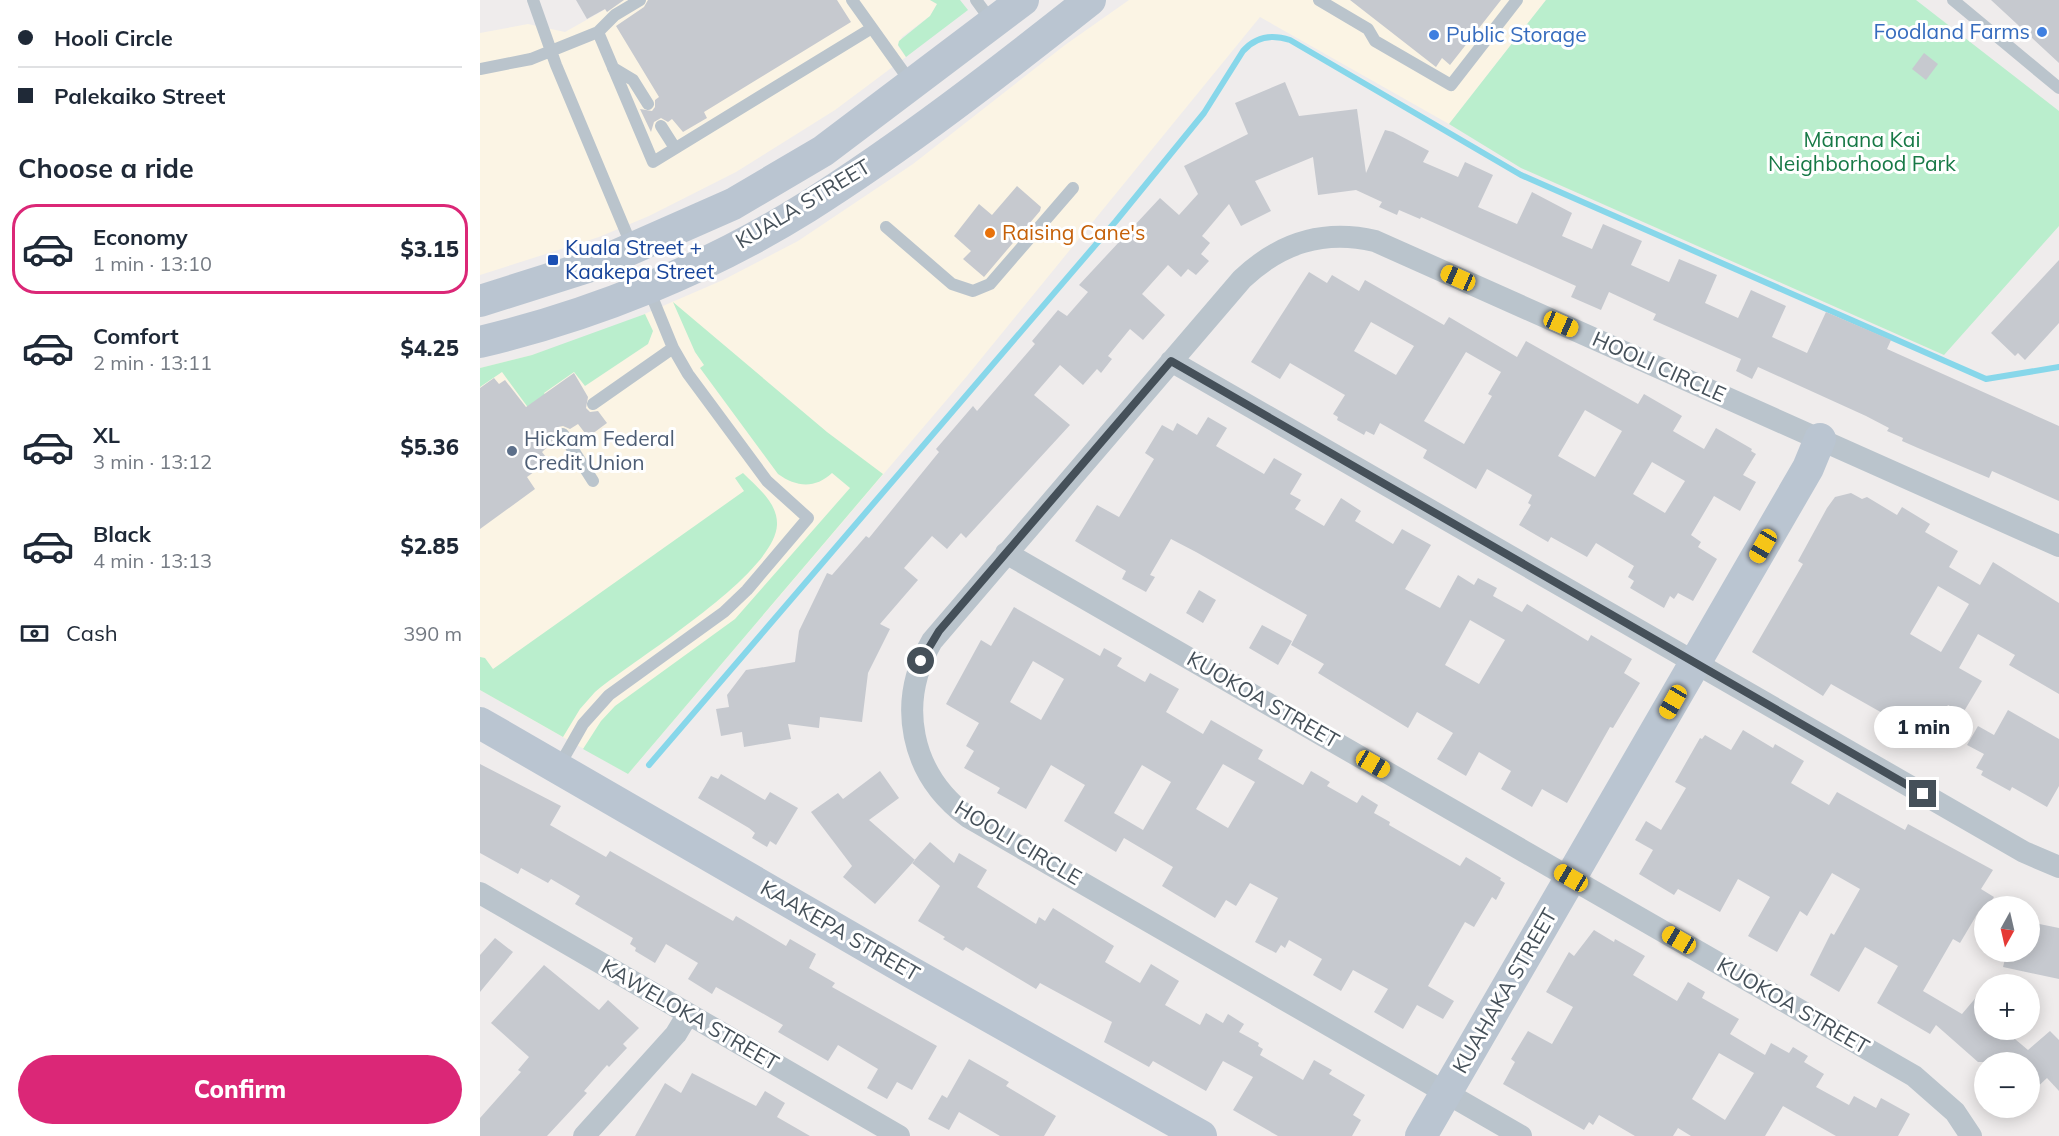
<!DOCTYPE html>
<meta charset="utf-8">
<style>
body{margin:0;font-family:Mulish,sans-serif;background:#f6f6f7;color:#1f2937;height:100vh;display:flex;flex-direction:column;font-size:22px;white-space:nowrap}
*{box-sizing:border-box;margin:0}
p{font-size:20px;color:#747a83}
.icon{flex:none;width:33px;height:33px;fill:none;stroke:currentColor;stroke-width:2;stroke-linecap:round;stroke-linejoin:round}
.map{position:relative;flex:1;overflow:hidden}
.side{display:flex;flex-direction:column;background:#fff;width:480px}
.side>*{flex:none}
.top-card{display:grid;align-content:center;height:132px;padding:0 18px;background:#fff}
.needle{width:39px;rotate:188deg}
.fabs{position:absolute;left:1494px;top:896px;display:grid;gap:12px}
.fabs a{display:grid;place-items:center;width:66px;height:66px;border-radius:50%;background:#fff;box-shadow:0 3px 15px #0003;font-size:30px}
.end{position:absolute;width:27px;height:27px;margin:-14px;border:8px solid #455059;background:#fff;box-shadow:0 0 0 3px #fff}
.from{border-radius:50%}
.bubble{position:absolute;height:42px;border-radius:21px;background:#fff;box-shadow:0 3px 15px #0003;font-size:20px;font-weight:800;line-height:42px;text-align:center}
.car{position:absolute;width:18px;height:36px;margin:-18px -9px;border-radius:8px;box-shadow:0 0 4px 2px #0007;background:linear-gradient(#f5c518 24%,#345 0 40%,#f5c518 0 76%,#345 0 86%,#f5c518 0)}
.top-card b{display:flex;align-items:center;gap:21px;height:57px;font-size:22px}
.top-card b+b{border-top:2px solid #e0e1e3}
.top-card i{width:15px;height:15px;background:#1f2937}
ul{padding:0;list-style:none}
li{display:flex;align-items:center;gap:18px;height:90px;margin:0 12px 9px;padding:0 6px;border:3px solid transparent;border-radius:24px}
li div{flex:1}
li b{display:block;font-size:22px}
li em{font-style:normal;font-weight:800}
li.active{border-color:#db2777}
li>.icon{width:54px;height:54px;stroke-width:1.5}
h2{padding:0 18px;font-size:27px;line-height:72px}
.pay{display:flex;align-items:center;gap:15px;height:66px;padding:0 18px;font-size:22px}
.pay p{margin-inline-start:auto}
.cta{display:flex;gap:12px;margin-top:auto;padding:12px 18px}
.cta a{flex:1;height:69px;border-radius:36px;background:#db2777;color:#fff;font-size:24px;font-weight:800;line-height:69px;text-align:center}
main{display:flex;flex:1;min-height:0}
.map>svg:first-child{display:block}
.commercial{fill:#fbf4e4}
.green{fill:#baeecd}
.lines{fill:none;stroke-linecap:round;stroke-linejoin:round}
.stream{stroke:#87d7ea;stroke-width:6}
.building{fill:#c6c9cf;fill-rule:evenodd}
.lane{stroke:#bac4cc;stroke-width:12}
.street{stroke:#bac4cc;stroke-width:22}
.secondary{stroke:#bac5d1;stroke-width:32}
.route{stroke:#455059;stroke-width:8}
.shop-dot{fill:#3f7fe0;stroke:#fff;stroke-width:2}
.food-dot{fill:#e8710a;stroke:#fff;stroke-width:2}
.transit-dot{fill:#1a4fb4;stroke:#fff;stroke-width:2}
.service-dot{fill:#5c6f8a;stroke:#fff;stroke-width:2}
.labels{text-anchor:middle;stroke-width:6;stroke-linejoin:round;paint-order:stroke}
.shop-label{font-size:21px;fill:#366cbe;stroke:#fff;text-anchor:end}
.park-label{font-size:21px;fill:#177946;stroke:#fff}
.street-label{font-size:21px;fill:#455059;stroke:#fff}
.food-label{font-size:21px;fill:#c56008;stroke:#fff;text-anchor:start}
.transit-label{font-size:21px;fill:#164399;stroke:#fff;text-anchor:start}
.service-label{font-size:21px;fill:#4e5e75;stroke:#fff;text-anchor:start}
</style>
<main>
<section class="side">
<div class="top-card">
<b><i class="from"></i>Hooli Circle</b>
<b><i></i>Palekaiko Street</b>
</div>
<h2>Choose a ride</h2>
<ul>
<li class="active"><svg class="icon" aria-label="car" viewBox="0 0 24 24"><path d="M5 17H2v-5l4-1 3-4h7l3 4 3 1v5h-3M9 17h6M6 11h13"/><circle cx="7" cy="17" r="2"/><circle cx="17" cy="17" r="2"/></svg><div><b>Economy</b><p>1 min · 13:10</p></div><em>$3.15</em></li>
<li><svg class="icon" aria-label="car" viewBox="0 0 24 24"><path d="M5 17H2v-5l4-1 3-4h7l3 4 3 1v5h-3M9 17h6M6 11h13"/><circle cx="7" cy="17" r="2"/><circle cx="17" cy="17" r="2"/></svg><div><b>Comfort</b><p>2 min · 13:11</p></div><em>$4.25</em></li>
<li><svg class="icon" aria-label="car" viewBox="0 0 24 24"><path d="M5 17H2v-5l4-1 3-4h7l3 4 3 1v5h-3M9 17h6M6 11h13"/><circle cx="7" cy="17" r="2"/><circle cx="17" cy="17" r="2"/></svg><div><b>XL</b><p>3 min · 13:12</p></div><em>$5.36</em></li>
<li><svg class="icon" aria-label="car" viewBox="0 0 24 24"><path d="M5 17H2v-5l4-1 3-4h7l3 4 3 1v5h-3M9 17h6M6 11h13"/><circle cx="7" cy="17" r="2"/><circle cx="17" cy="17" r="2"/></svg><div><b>Black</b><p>4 min · 13:13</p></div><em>$2.85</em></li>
</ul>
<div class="pay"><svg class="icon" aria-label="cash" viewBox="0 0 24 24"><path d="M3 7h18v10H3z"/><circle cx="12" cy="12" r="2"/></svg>Cash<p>390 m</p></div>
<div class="cta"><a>Confirm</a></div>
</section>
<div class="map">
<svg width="1579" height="1136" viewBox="0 0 1579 1136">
<rect width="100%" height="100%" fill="#efecec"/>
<path class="commercial" d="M142 0H450L457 4 450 16 422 37 418 46 426 57 355 110 256 172 169 216 119 237 0 275V33L48 24 85 32Z
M649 0H1066L969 124 780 17 487 376 148 774 0 690V368L52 355 132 328 243 280 318 241 433 164 585 45Z"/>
<path class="green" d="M450 0H480L488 10 426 57 418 45 419 41 450 16 457 4Z
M1066 0H1436L1579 111V226L1464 355 1041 168 969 124Z
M193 302 347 432 403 474 148 774 103 749 121 721 135 706 255 619 370 488 352 473C335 489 316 487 298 474L220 368 224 365 215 352Z
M165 314 173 331 168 344 105 386 94 372 64 393 76 411 66 432 22 372 0 387V368L52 355Z
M263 473C277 487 298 503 297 525 294 576 154 659 115 692L100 709 83 737 0 690V657L5 658 13 669 264 491 255 478Z"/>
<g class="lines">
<path class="stream" d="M169 765 636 221 724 113 763 51C776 36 792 34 810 40L1041 175 1506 379 1579 367"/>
</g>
<path class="building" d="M96 0H144L127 12 125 9 107 19Z
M168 0H357L371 22 224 112 227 118 203 132 192 119 188 122 181 118 174 122 171 132 160 109 172 111 175 107V100L179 97 136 26 164 7Z
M870 0H1021L970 65 962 58 956 67Z
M1511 0H1579V63Z
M1444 53 1458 64 1446 80 1432 69Z
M805 82 819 116 877 109 886 173 905 130 913 132 949 151 943 162 978 177 985 162 1013 175 998 207 1037 224 1052 192 1092 213 1082 236 1112 249 1123 224 1162 241 1151 265 1189 282 1199 259 1237 275 1225 303 1258 318 1271 290 1306 306 1292 337 1327 353 1346 312 1411 340 1407 349 1579 426V501L1512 471 1509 478 1438 448 1422 441 1423 438 1407 431 1409 428 1386 416 1278 367 1272 379 1256 371 1261 359 1173 320 1176 314 1129 292 1121 310 1091 297 1096 286 941 217 940 219 919 210 917 215 899 207 902 202 876 190 838 195 833 157 775 181 791 211 761 226 749 204 722 236 730 243 721 254 729 261 716 275 708 269 701 277 688 265 662 294 685 315 663 340 650 329 628 356 632 359 621 373 617 369 603 385 580 365 554 395 590 425 486 538 481 533 467 549 452 536 424 568 438 580 400 624 410 629 388 673 382 722 340 717 339 728 308 724 311 739 264 747 262 732 241 736 236 709 249 707 247 695 266 670 315 662 319 631 347 573 352 575 386 536 389 538 459 452 456 449 493 406 497 411 555 344 552 341 578 310 587 316 608 292 599 285 680 198 699 215 718 194 704 166 768 134 755 103Z
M537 186 561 207 560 211 504 277 483 259 491 251 474 236 499 204 512 215Z
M1579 260V323L1545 360 1538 353 1535 356 1511 333Z
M829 272 847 283 852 275 879 291 885 280 964 325 969 317 1037 357 1046 341 1158 404 1164 394 1202 416 1193 431 1224 449 1236 428 1272 449 1271 451 1276 454 1263 475 1276 482 1260 511 1234 496 1211 535 1221 542 1218 547 1237 559 1213 601 1198 593 1194 599 1190 596 1184 608 1150 588 1154 581 1148 577 1154 566 1116 543 1107 557 1071 537 1068 542 1039 525 1051 505 1048 503 1052 495 1007 469 996 489 943 458 947 450 900 423 894 435 886 431 884 435 857 420 858 417 853 414 865 395 810 363 800 379 771 362ZM891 322 934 346 916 375 874 351ZM986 352 1021 372 1008 394 1012 396 984 444 944 421ZM1105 410 1142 431 1115 477 1078 456ZM1172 462 1205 481 1185 513 1153 494Z
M94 373 108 397 106 408 110 412 118 411 127 423 108 437 98 424 90 429 83 426 78 427 75 434 76 439 62 452 69 461 47 477 55 489 0 529V388L14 378 19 384 25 380 46 407Z
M728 417 747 428 736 446 784 474 794 458 822 474 810 494 821 500 815 509 844 526 861 498 881 511 875 521 913 544 922 529 951 545 925 589 960 608 978 575 994 585 998 578 1017 588 1013 596 1042 612 1047 604 1108 641 1111 635 1152 659 1144 673 1160 683 1133 728 1130 727 1087 803 1062 789 1052 807 1021 789 1031 771 999 752 986 776 957 759 973 733 937 712 928 728 838 673 844 664 811 645 827 615 716 552 691 539 670 575 675 577 666 592 642 579 646 571 595 541 617 505 639 517 674 459 665 453 682 425 693 431 697 423 717 435ZM990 620 1025 640 999 684 965 665Z
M1371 493 1382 499 1387 497 1417 515 1422 507 1450 524 1445 532 1478 551 1469 567 1500 585 1513 562 1579 603V694L1529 665 1535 655 1498 634 1479 668 1502 681 1483 713 1468 705 1445 745 1416 729 1420 723 1351 684 1343 696 1272 652 1323 564 1318 561 1347 508 1355 497ZM1458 586 1489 604 1461 652 1430 634Z
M719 590 736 600 723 623 706 613Z
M534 607 620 656 624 648 642 658 637 666 665 682 670 673 699 689 686 712 723 734 731 720 783 750 778 759 823 785 831 771 850 782 847 786 877 803 882 795 898 805 894 813 910 822 909 825 980 866 986 857 1021 878 1020 880 1025 883 1016 900 1012 897 994 927 985 922 948 986 974 1001 963 1019 937 1005 923 1029 894 1012 908 989 873 970 861 991 833 975 842 959 809 940 805 948 801 945 796 953 775 942 798 898 770 883 756 906 746 900 735 918 682 886 693 867 644 838 636 852 584 821 605 785 571 765 546 809 517 793 520 788 484 768 494 751 486 746 499 723 466 704 501 640 511 646ZM553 661 584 679 561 720 530 702ZM743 764 775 782 748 828 716 809ZM662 765 691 782 663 830 634 813Z
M782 625 812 641 798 665 769 648Z
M1528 710 1579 739V786L1567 807 1532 787 1530 791 1501 775 1503 771 1496 768 1504 754 1487 745 1498 726 1514 735Z
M1263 730 1293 748 1295 744 1324 761 1311 783 1349 805 1357 792 1416 825 1425 830 1428 824 1513 870 1501 889 1514 897 1508 906H1504L1503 914 1499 911 1480 943 1473 939 1443 991 1482 1014 1504 988V1029H1523L1548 1050 1570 1031 1579 1040V1091L1567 1078 1550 1094V1062H1498L1456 1025 1450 1034 1397 1003 1418 966 1385 947 1359 992 1330 975 1351 933 1354 935 1380 889 1352 873 1327 916 1320 911 1297 952 1268 936 1290 897 1258 879 1240 912 1198 889 1194 895 1159 874 1173 850 1155 840 1166 821 1181 830 1206 788 1195 782 1220 738 1222 739 1225 735 1251 750Z
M0 764 81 806 70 825 126 857 130 851 253 921 256 916 306 946 310 939 336 954 329 968 355 983 352 987 457 1046 432 1090 417 1082 407 1099 387 1088 398 1069 358 1045 348 1061 298 1032 303 1025 236 987 232 994 208 979 218 963 186 944 175 963 155 951 156 948 150 944 153 938 95 904 100 896 71 879 68 883 41 868 38 874 0 853Z
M400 771 419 798 389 820 435 860 395 904 363 877 372 866 331 812 358 793 363 799Z
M241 774 285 800 290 792 318 808 296 845 290 841 287 847 272 838 275 833 269 828 218 798 231 776 238 779Z
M450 842 474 863 479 853 507 870 497 887 556 924 559 917 565 921 573 908 634 946 625 962 660 983 671 964 699 981 685 1005 720 1025 726 1013 743 1023 748 1014 764 1024 759 1032 779 1043 778 1046 783 1049 780 1055 823 1080 834 1060 852 1070 849 1074 885 1095 873 1115 881 1120 872 1136H798L753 1110 773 1077 743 1061 726 1091 673 1061 669 1067 624 1042 632 1022 560 983 556 989 486 947 483 951 463 939 465 937 438 921 460 886 432 863Z
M1550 922 1579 928V979L1523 967 1527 951H1550Z
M1114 930 1134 942 1135 939 1165 956 1153 975 1197 1001 1208 982 1225 992 1222 998 1259 1019 1250 1034 1285 1055 1291 1043 1309 1053 1313 1047 1328 1056 1324 1062 1344 1074 1336 1087 1369 1105 1374 1096 1396 1108 1401 1098 1430 1114 1418 1136H1356L1303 1106 1285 1136H1211L1198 1128 1193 1136H1155L1119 1115 1113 1125 1109 1122 1104 1130 1023 1084 1035 1062 1031 1059 1048 1031 1072 1044 1093 1007 1066 992 1089 952 1094 956ZM1239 1053 1274 1073 1245 1120 1212 1099Z
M15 938 33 952 0 992V955Z
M64 965 119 1010 128 1000 159 1028 143 1044 147 1048 129 1067 127 1065 104 1091 107 1093 67 1136H0V1118L41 1072 38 1070 49 1057 11 1023Z
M489 1059 529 1082 526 1086 576 1116 564 1136H520L479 1112 469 1130 448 1119 462 1095 467 1098Z
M212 1073 276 1106 285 1091 305 1103 297 1117 330 1136H155L185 1083 201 1093Z"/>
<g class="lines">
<path class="lane" d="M53 0 76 65 153 249
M372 0 432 84
M496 0 512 22
M839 0 888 29 895 41 971 85 1037 0
M1473 0 1579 88
M118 32 173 162 392 28
M133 68 153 80 168 104
M0 69 51 59 118 32 135 15 160 0
M181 126 195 148
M406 227 472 284 493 291 510 284 593 188
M113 404 193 348
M83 434 113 481
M78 768 103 724 129 695 244 612 267 590 328 518 287 481 208 374 193 348 168 287"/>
<path class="street" d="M691 361 1544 852 1579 867
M526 553 1434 1076 1475 1112 1491 1136
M0 893 419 1136
M104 1136 196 1034 208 1014
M1041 1136 488 817C430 774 416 703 452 641L762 279C800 243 843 229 895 241L1579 546"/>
<path class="secondary" d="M0 301 117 264 253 204 343 151 543 0
M0 342C113 315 228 269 327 207 425 145 519 72 610 0
M0 723 427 970 721 1136
M941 1136 1328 468 1340 439"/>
</g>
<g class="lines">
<path class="route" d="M441 661 459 631 691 361 1443 794"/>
</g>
<g class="shop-dot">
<circle cx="1562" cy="32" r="6"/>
<circle cx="954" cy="35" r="6"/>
</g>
<circle class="food-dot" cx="510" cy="233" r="6"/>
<rect class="transit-dot" x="67" y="254" width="12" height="12" rx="3"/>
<circle class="service-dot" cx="32" cy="451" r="6"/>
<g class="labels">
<g class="shop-label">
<text x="1550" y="39">Foodland Farms</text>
<text x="966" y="42" text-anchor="start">Public Storage</text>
</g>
<g class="park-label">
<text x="1382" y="147">Mānana Kai<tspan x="1382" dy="24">Neighborhood Park</tspan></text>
</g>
<g class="street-label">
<text transform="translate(323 204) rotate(-31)" y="7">KUALA STREET</text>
<text transform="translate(1179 367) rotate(24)" y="7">HOOLI CIRCLE</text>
<text transform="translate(783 700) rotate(30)" y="7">KUOKOA STREET</text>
<text transform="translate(538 843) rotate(31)" y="7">HOOLI CIRCLE</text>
<text transform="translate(360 931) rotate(30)" y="7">KAAKEPA STREET</text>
<text transform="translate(1025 991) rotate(-60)" y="7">KUAHAKA STREET</text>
<text transform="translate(1313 1006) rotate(30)" y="7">KUOKOA STREET</text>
<text transform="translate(210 1015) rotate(30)" y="7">KAWELOKA STREET</text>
</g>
<g class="food-label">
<text x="522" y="240">Raising Cane's</text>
</g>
<g class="transit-label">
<text x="85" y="255">Kuala Street +<tspan x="85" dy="24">Kaakepa Street</tspan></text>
</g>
<g class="service-label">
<text x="44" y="446">Hickam Federal<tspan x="44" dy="24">Credit Union</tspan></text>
</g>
</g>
</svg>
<div class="fabs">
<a><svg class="needle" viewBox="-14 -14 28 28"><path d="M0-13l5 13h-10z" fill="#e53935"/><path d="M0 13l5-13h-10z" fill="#747a83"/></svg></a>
<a>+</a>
<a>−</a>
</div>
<i class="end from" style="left:441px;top:661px"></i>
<i class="end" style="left:1443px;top:794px"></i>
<div class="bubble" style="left:1394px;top:706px;width:99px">1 min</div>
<i class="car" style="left:978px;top:278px;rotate:294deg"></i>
<i class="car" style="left:1081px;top:324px;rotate:114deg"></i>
<i class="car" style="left:1283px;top:546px;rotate:210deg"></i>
<i class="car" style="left:1193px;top:702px;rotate:210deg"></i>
<i class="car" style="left:893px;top:764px;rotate:120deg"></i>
<i class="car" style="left:1091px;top:878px;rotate:300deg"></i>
<i class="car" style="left:1199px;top:940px;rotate:300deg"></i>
</div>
</main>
